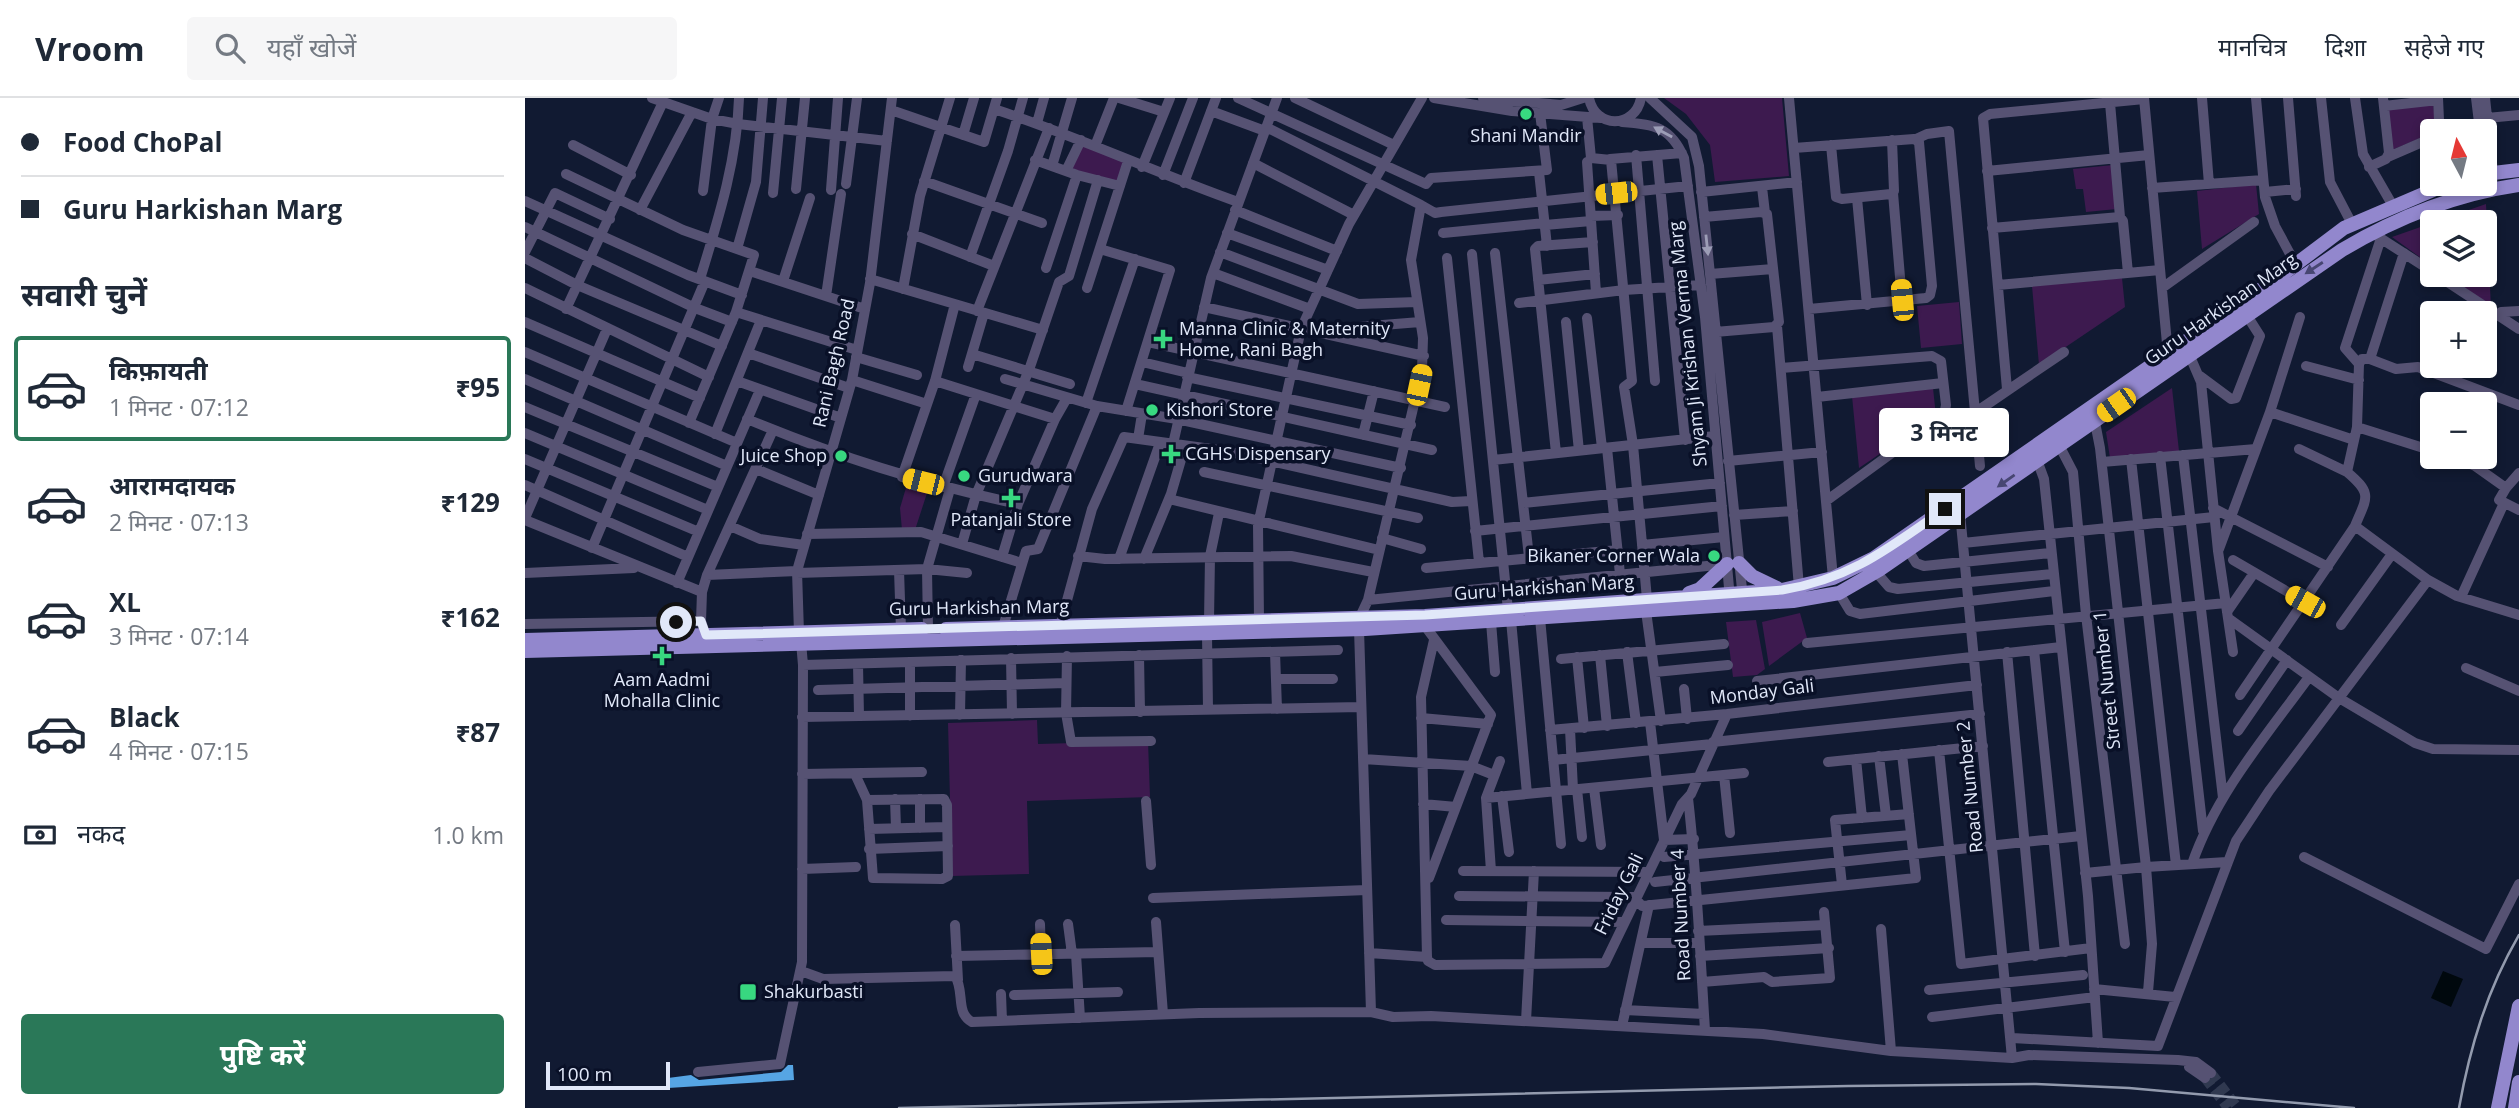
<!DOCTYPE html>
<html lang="hi">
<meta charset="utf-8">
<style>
body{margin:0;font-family:"Open Sans","Noto Sans Devanagari",sans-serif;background:#f6f6f7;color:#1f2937;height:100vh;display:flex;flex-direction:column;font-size:26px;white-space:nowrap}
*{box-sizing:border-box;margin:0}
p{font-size:23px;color:#747a83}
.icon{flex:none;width:38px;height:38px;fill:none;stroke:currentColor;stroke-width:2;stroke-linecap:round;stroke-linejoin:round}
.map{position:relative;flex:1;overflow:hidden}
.panel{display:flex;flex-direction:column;background:#fff;width:525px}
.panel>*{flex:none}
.banner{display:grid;align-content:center;height:154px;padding:0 21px;background:#fff}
.needle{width:46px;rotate:353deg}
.tools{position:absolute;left:1895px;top:21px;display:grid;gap:14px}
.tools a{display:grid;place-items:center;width:77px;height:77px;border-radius:7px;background:#fff;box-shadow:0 4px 10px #0003;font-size:35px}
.scale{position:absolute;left:21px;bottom:18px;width:124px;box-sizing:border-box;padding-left:7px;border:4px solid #e1e8f9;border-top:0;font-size:19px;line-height:24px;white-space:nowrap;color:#e1e8f9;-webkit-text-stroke:5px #091027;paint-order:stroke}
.end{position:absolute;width:32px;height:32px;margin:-16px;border:9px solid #e1e8f9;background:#111;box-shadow:0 0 0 4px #111}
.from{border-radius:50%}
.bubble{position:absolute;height:49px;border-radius:7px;background:#fff;box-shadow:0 4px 10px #0003;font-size:23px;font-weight:700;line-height:49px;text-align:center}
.car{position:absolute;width:21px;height:42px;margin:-21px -10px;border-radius:9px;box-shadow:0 0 5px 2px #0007;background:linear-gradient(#f5c518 24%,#345 0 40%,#f5c518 0 76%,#345 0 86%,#f5c518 0)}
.banner b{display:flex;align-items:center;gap:24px;height:66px;font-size:26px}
.banner b+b{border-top:2px solid #e0e1e3}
.banner i{width:18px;height:18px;background:#1f2937}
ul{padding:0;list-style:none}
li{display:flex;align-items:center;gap:21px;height:105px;margin:0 14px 10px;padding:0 7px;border:4px solid transparent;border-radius:7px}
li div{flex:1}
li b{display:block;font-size:26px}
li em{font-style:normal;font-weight:700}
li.on{border-color:#2a7858}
li>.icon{width:63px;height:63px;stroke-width:1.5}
h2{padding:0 21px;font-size:32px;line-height:84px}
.pay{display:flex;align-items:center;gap:18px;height:77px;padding:0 21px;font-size:26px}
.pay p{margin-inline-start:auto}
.action{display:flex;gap:14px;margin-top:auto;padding:14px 21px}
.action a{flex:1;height:80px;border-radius:7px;background:#2a7858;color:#fff;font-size:28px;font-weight:700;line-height:80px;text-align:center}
header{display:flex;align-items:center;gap:42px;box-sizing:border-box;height:98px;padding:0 35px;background:#fff;border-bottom:2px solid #e0e1e3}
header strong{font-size:33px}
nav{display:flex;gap:38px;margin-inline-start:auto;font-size:24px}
.search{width:490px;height:63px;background:#f6f6f7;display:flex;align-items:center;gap:18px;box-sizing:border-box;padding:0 24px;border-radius:7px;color:#747a83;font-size:26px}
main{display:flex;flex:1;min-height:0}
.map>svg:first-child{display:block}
.green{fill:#3d1a4f}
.water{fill:#00080d}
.building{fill:#56a5e4}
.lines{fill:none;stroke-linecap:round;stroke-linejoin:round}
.minor-tunnel{stroke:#303950;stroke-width:10;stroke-dasharray:10 5;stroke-linecap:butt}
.minor{stroke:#565273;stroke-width:10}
.major{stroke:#9287cd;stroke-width:14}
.rail{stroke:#939bae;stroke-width:2.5}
.oneway{fill:#9c9db6}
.oneway2{fill:#474672}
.route{stroke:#e1e8f9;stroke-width:9}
.poi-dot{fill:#38d880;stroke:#091027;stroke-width:2.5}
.labels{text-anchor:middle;stroke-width:7;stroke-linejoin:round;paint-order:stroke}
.poi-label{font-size:18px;fill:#e1e8f9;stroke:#091027;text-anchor:start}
.street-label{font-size:18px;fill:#e1e8f9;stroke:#091027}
</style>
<header>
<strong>Vroom</strong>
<div class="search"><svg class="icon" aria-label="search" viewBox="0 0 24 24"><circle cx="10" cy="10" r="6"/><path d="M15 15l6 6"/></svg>यहाँ खोजें</div>
<nav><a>मानचित्र</a><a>दिशा</a><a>सहेजे गए</a></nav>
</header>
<main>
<section class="panel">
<div class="banner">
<b><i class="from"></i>Food ChoPal</b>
<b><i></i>Guru Harkishan Marg</b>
</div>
<h2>सवारी चुनें</h2>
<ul>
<li class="on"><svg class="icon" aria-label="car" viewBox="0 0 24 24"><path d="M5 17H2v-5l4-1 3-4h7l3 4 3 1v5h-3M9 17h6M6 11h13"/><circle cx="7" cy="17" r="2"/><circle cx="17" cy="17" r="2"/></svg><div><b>किफ़ायती</b><p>1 मिनट · 07:12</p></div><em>₹95</em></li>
<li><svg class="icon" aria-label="car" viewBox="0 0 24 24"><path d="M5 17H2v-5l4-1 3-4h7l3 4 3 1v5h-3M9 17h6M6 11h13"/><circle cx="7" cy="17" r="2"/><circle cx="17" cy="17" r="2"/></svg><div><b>आरामदायक</b><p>2 मिनट · 07:13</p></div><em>₹129</em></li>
<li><svg class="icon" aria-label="car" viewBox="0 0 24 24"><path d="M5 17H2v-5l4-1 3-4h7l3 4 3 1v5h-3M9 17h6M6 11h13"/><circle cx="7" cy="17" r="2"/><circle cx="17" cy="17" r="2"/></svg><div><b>XL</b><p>3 मिनट · 07:14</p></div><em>₹162</em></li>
<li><svg class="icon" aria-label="car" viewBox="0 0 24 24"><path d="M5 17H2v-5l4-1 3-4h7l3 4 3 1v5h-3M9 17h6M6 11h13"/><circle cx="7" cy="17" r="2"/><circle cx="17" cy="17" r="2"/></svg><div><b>Black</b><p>4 मिनट · 07:15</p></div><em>₹87</em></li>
</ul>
<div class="pay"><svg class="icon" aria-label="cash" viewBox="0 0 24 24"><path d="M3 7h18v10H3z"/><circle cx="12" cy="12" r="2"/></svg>नकद<p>1.0 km</p></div>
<div class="action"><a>पुष्टि करें</a></div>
</section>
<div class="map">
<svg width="1994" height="1010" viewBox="0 0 1994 1010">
<rect width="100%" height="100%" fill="#111a32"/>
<path class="green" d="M1139 0H1257L1264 78 1190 84 1185 47 1161 16Z
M1908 5 1910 23 1905 36 1867 52 1863 9Z
M557 44 602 63 593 87 544 72Z
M1588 67 1592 111 1561 114 1558 91H1551L1548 71Z
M1731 86 1734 116 1677 151 1672 93Z
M1961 106 1966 209 1920 177H1960V124H1909Z
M1907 125V168L1867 139Z
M1597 180 1600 209 1514 267 1507 188Z
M1434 204 1437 246 1396 250 1392 208Z
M1408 290 1411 318 1334 370 1327 298Z
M1647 290 1654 353 1585 360 1581 334Z
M383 383 404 389 390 432H377L375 410Z
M1275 515 1282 540 1244 568 1237 524Z
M1231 522 1240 571 1232 577 1208 579 1201 524Z
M512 622 513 646 623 643 625 699 502 703 504 776 427 778 423 625Z"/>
<path class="water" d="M1918 873 1938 881 1926 909 1906 900Z"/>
<path class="building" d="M263 967H268L269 982 143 990V980L166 977 174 982 256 974Z"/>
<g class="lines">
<path class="minor-tunnel" d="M1686 975 1713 1010
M1680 980 1703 1010"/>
<path class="minor" d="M127 0 187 21 213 26 362 43
M594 0 639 14
M713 0 901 86 906 80 1022 72 1015 15
M770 0 869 47
M909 0 987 13 1076 20
M958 0 1036 7 1058 0
M1064 0C1070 31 1110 31 1116 0
M1125 0 1167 39 1174 68 1218 501
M1264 0 1308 480
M1619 0 1643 256
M1677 0 1684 86
M1731 0 1740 99 1750 128 1771 167
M1763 0 1771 98
M1796 0 1805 84 1827 126
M1830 0 1838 56 1868 108
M1951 0 1955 33
M1960 0 1968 74 1967 91
M1585 5 1595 119
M1859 8 1913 2
M469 11C552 38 631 75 713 104
M366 12 459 44 472 0
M686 13 740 33
M1062 19 1066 60 1086 62 1107 283 1099 289 1108 347 1122 501
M1962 20 1994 17
M1097 24C1129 26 1146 29 1159 60L1180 219 1205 501
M512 25 519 0
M741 29 896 107 886 162 898 240 897 272 843 502 835 519
M1910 33 1914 22 1913 0
M438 37 449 0
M1391 41 1402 36 1424 33 1455 368
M48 47 106 77
M1306 47 1311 99 1317 101 1366 96 1369 93 1367 42
M570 48 589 0
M1269 50 1389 41 1394 44 1407 188 1405 197 1401 200 1284 211
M1111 57 1130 283
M1132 57 1160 342
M1863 59 1900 43 1908 35
M1085 61 1157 55
M510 62 552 77 595 88
M1062 64 1071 195
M728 65 829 117
M527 68 547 0
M617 69 645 0
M1844 69 1861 61 1864 55 1858 0
M541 73 556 42
M1462 73 1624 57
M1014 74 1022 148
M41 76 158 132 229 157 211 214 164 325
M638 77 668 0
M399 83 517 125
M659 85 691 0
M321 86 332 0
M1237 89 1240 115
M1627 90 1738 82
M271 91 280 0
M306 92 313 0
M178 93 187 21 194 0
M1176 94 1272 84
M1740 94 1771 91
M248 95 257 0
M1368 95 1377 203
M1332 100 1342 207
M0 103 163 177 217 197
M896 107 910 115 916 114 1163 88
M115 112 167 14
M710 112 812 153
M1066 118 1093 117
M1179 119 1236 114 1242 116 1254 224 1249 229 1190 234
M1020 127 1066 123
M0 129 170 210 207 224
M1467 130 1595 119 1598 123 1603 175
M702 135 803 172
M918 135 1020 125
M387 136 469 168
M1852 138 1908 174
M212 151 231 84 238 0
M575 151 645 172 601 313
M0 154 30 95 85 121
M695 154 833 206 892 204
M970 155 1004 459
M947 156 983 512
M445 159 483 53 498 0
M0 160 52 187 197 248
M922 160 954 464
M521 170 552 77
M225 173 340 211
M688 175 785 211
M1185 176 1248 171
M1912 177 1994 231
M175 181C193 122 212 63 214 0
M345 181 518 232
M1013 182 1070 176
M258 183 285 100
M1473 187 1635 172
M0 190 184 279
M562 190 603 63
M1637 190 1729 124
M378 191 395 98 425 0
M301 198 316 96
M994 205 1099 192 1176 187
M679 209 899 258
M41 211 138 4
M452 213 524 30
M211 214 332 252
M1976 214 1994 213
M1062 220 1077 350
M0 224 175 300
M1041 224 1054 353
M1252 228 1274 489
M833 229 895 224
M623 244 920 309
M0 254 212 345
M223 255 324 290
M447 256 545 286
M1664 256 1676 284 1693 453 1708 554
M331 259 392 277
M1845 261 1871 271 1893 269 1994 307
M617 264 663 275
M1834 266 1820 250 1856 140
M1781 268 1834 282
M443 269 459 215
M1256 270 1407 258 1416 263 1421 307 1419 317 1301 403
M1675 278 1706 301 1711 300 1735 238 1721 216
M662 279 886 327
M0 281 202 368
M480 281 572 308 652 321 876 370
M327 282 402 306
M212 283 316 320
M410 283 530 321 542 300
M610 286 907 352
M1482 291 1458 20 1465 16 1619 1
M1292 299 1418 285
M561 305 610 161
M0 309 193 389
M1451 314 1539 254
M1745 314 1829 342
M1569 319 1575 350 1621 769 1702 764
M222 321C314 359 396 385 493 406
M1832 329 1908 353
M0 335 183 412
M190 336 236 222
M838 337 849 293
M613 341 617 316
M648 346 686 180 752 0
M1534 347 1548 374 1561 517 1600 846
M1082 350 1095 476
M1774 351 1822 374
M1031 355 1010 151 1013 148 1068 144
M1658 357 1698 700
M1635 358 1678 733
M1929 359 1950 368 1981 390 1974 402 1994 412
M0 361 174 434
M1606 361 1651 767
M968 362 1190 338
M1512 362 1519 381 1563 798 1573 945
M1203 363 1297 354
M1577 364 1731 351
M231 371 294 397
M679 374 893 420
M377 379 410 283 430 206
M0 387 163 459
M418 389 451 296
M1981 390 1994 375
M644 401 854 452
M998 405 1195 385
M1688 410 1803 469
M1435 415 1487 960
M1209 417 1268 413
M0 420 82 231
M0 422 177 494 176 523 183 544
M205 428 235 441 279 447
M1830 428 1903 482 1932 498 1994 517
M950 433 1197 408
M282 436 396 434 497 465
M857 440 896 451
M1438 445 1689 419
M437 446 451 397 504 272 534 184 544 178 573 82
M1117 447 1199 439
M67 450 180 183
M1694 451 1745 314 1775 219
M1383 452 1391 465 1399 468 1525 455
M553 458 580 461 766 458 848 474
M477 459 493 406 530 321
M594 461 635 345
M619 461 646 396 660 348
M1708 462 1780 504
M901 470 1093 452
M374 472 376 532
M1351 474 1364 489 1373 491 1527 476
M0 475 109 470
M272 475 402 471 442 475
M182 477 272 473
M152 485 235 292
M177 494 182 477 248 332
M1314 495 1325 513 1335 516 1529 493
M1936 499 1979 405
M843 502 1202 466
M1121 513 1136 623
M1702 514 1729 475
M1015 520 1036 746
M1703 520 1814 600 1890 645 1908 651 1994 652
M734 522 733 427 776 231 824 126 897 0
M986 522 1002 696
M684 523 685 458 694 415
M966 524 970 574
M0 526 176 523
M1816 527 1867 456
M535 528 567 411 599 339 701 353 927 404 946 403
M900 528 966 617 904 780
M478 529 501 453 513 451 572 308
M403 531 402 471 425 391
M834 531 846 914
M274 535 272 473 327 282 345 185 367 0
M682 536 683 612
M909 542 896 599 902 859 903 863 910 867 1080 865 1157 706 1166 696 1202 616
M1282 545 1701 505
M1509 552 1540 854
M750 554 752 611
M1102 554 1111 625
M1482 554 1510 858
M614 557 615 614
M1075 557 1082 628
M542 558 541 615 546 644 626 643
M1052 559 1059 630
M486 560 487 616
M1036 561 1199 546
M333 566 334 618
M278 567 813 552
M1941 570 1994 593
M1130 574 1203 567
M751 581H808
M1232 583 1536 549
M1159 591 1162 621
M293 592 541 585
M1715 597 1830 428C1842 399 1848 396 1822 374L1832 329 1834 266 1837 261H1845L1879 155
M435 617 436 562
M385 618V564
M277 619 836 609
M896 620 963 626
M1125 624 1139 742
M1045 631 1048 691
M1025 632 1202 616 1452 587
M1713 633 1762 562
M1188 644 1455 616
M1414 652 1436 866 1566 850
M1354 658 1361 718
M838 661 946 668 969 677
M1331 661 1337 720
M1028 662 1187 646
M1303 664 1458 648
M277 676 397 674
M330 676 342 702 348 780 417 781 423 778 422 707 419 701 342 702
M1199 677 1205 735
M1069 690 1076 747
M1052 691 1057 739
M977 698 984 754
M961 700 1219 675
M1163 700C1172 777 1175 855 1180 932
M370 701 371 730
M395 701V730
M621 703 626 767
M898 706 931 709
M344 731 422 729
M1139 742 1169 741
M344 751 423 748
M1139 759 1386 737
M1779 759 1961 851 1994 786
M1667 766C1691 696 1741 638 1784 579
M277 771 331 769
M938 773 1123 774
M966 773 961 700 975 663
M1560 775 1621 769 1627 846 1623 894
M1130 784 1556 738
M1317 787 1310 722 1384 716
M934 798 1109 799 1117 808 1391 780 1377 656
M628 800 842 792
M921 822 1099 824
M631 824 638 916
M515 826 516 857
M543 826 547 856
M430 827 433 882
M1356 831 1366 953
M1173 833 1300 827
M1116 845H1174
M844 855 902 859
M551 856 555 920
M431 858 633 854
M1175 858 1304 850
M276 873 298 881 430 878C440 893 430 915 447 924L674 915 846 914 868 919 906 918 1238 936 1366 953 1487 960 1504 957 1653 962 1671 964 1686 975
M1177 884 1239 879 1247 884 1305 880 1299 814
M1569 891 1650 899
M1404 892 1558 877
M476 896 477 923
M489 897 593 894
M1100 912 1179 916
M1407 919 1570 899
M1001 923 1009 773
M1097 928 1124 807
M1487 940 1633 948 1711 743 1744 693 1903 482
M1664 969 1680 980
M173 974 255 966 277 864 278 567 276 544"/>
<path class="major" d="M1960 76 1994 72
M1214 465 1227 478 1252 490
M1164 495 1175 491 1202 466
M421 531 900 518 1257 492 1308 480 1349 460 1758 176 1819 130 1922 86
M0 542 397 531
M0 553 840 531 1268 503 1314 495 1354 472 1817 152C1871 120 1931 96 1994 87
M1973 1010 1994 908
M1990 1010 1994 984"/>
<path class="rail" d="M374 1010 1323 988 1511 986 1604 990 1829 1010
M1934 1010C1945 949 1962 892 1994 837"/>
</g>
<defs><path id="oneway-solid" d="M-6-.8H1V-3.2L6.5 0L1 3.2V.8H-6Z" transform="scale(1.75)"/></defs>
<g class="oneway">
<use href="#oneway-solid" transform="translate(1138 34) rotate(-151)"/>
<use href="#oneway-solid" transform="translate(1182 147) rotate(84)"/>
</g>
<g class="oneway2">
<use href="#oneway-solid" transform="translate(1789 170) rotate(147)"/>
<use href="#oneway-solid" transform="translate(1481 383) rotate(145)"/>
</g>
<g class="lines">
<path class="route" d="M151 524 176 523 181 537 900 517 1257 492C1326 481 1364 450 1420 411"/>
</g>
<g class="poi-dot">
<circle cx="1001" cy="16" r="7"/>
<path d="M634.5 230.5h7v7h7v7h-7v7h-7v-7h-7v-7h7z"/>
<circle cx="627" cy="312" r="7"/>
<path d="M642.5 345.5h7v7h7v7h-7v7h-7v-7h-7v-7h7z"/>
<circle cx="316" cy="358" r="7"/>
<circle cx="439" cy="378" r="7"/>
<path d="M482.5 389.5h7v7h7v7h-7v7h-7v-7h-7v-7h7z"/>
<circle cx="1189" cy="458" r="7"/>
<path d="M133.5 547.5h7v7h7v7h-7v7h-7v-7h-7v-7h7z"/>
<rect x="214" y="885" width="18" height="18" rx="3.5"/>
</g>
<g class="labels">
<g class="poi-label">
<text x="1001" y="44" text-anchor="middle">Shani Mandir</text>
<text x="654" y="237">Manna Clinic &amp; Maternity<tspan x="654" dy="21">Home, Rani Bagh</tspan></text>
<text x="641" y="318">Kishori Store</text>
<text x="660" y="362">CGHS Dispensary</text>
<text x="302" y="364" text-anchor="end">Juice Shop</text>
<text x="453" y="384">Gurudwara</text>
<text x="486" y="428" text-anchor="middle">Patanjali Store</text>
<text x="1175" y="464" text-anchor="end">Bikaner Corner Wala</text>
<text x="137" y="588" text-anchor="middle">Aam Aadmi<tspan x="137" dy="21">Mohalla Clinic</tspan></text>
<text x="239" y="900">Shakurbasti</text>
</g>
<g class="street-label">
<text transform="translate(1696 211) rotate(-35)" y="6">Guru Harkishan Marg</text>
<text transform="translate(1163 246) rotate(-96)" y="6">Shyam Ji Krishan Verma Marg</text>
<text transform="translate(309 265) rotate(-77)" y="6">Rani Bagh Road</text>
<text transform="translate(1019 490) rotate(-4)" y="6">Guru Harkishan Marg</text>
<text transform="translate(454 510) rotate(-1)" y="6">Guru Harkishan Marg</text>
<text transform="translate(1582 582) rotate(-96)" y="6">Street Number 1</text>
<text transform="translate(1237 594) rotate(-7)" y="6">Monday Gali</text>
<text transform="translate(1445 689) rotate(-96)" y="6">Road Number 2</text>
<text transform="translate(1094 796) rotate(-64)" y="6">Friday Gali</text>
<text transform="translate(1156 817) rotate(-93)" y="6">Road Number 4</text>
</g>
</g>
</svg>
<div class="tools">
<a><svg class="needle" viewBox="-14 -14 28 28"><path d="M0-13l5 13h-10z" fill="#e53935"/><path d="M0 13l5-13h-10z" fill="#747a83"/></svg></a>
<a><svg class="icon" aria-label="layers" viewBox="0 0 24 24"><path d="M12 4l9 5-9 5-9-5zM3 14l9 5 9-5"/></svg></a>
<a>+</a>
<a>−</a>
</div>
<div class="scale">100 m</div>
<i class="end from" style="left:151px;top:524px"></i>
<i class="end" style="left:1420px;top:411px"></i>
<div class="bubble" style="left:1354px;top:310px;width:130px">3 मिनट</div>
<i class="car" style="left:1091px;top:95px;rotate:264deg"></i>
<i class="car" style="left:1377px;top:202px;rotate:355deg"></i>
<i class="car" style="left:894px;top:287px;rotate:12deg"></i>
<i class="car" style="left:1591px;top:307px;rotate:235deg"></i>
<i class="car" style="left:398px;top:384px;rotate:284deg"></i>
<i class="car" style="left:1780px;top:504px;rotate:299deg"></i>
<i class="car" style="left:516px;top:856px;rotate:357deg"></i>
</div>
</main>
